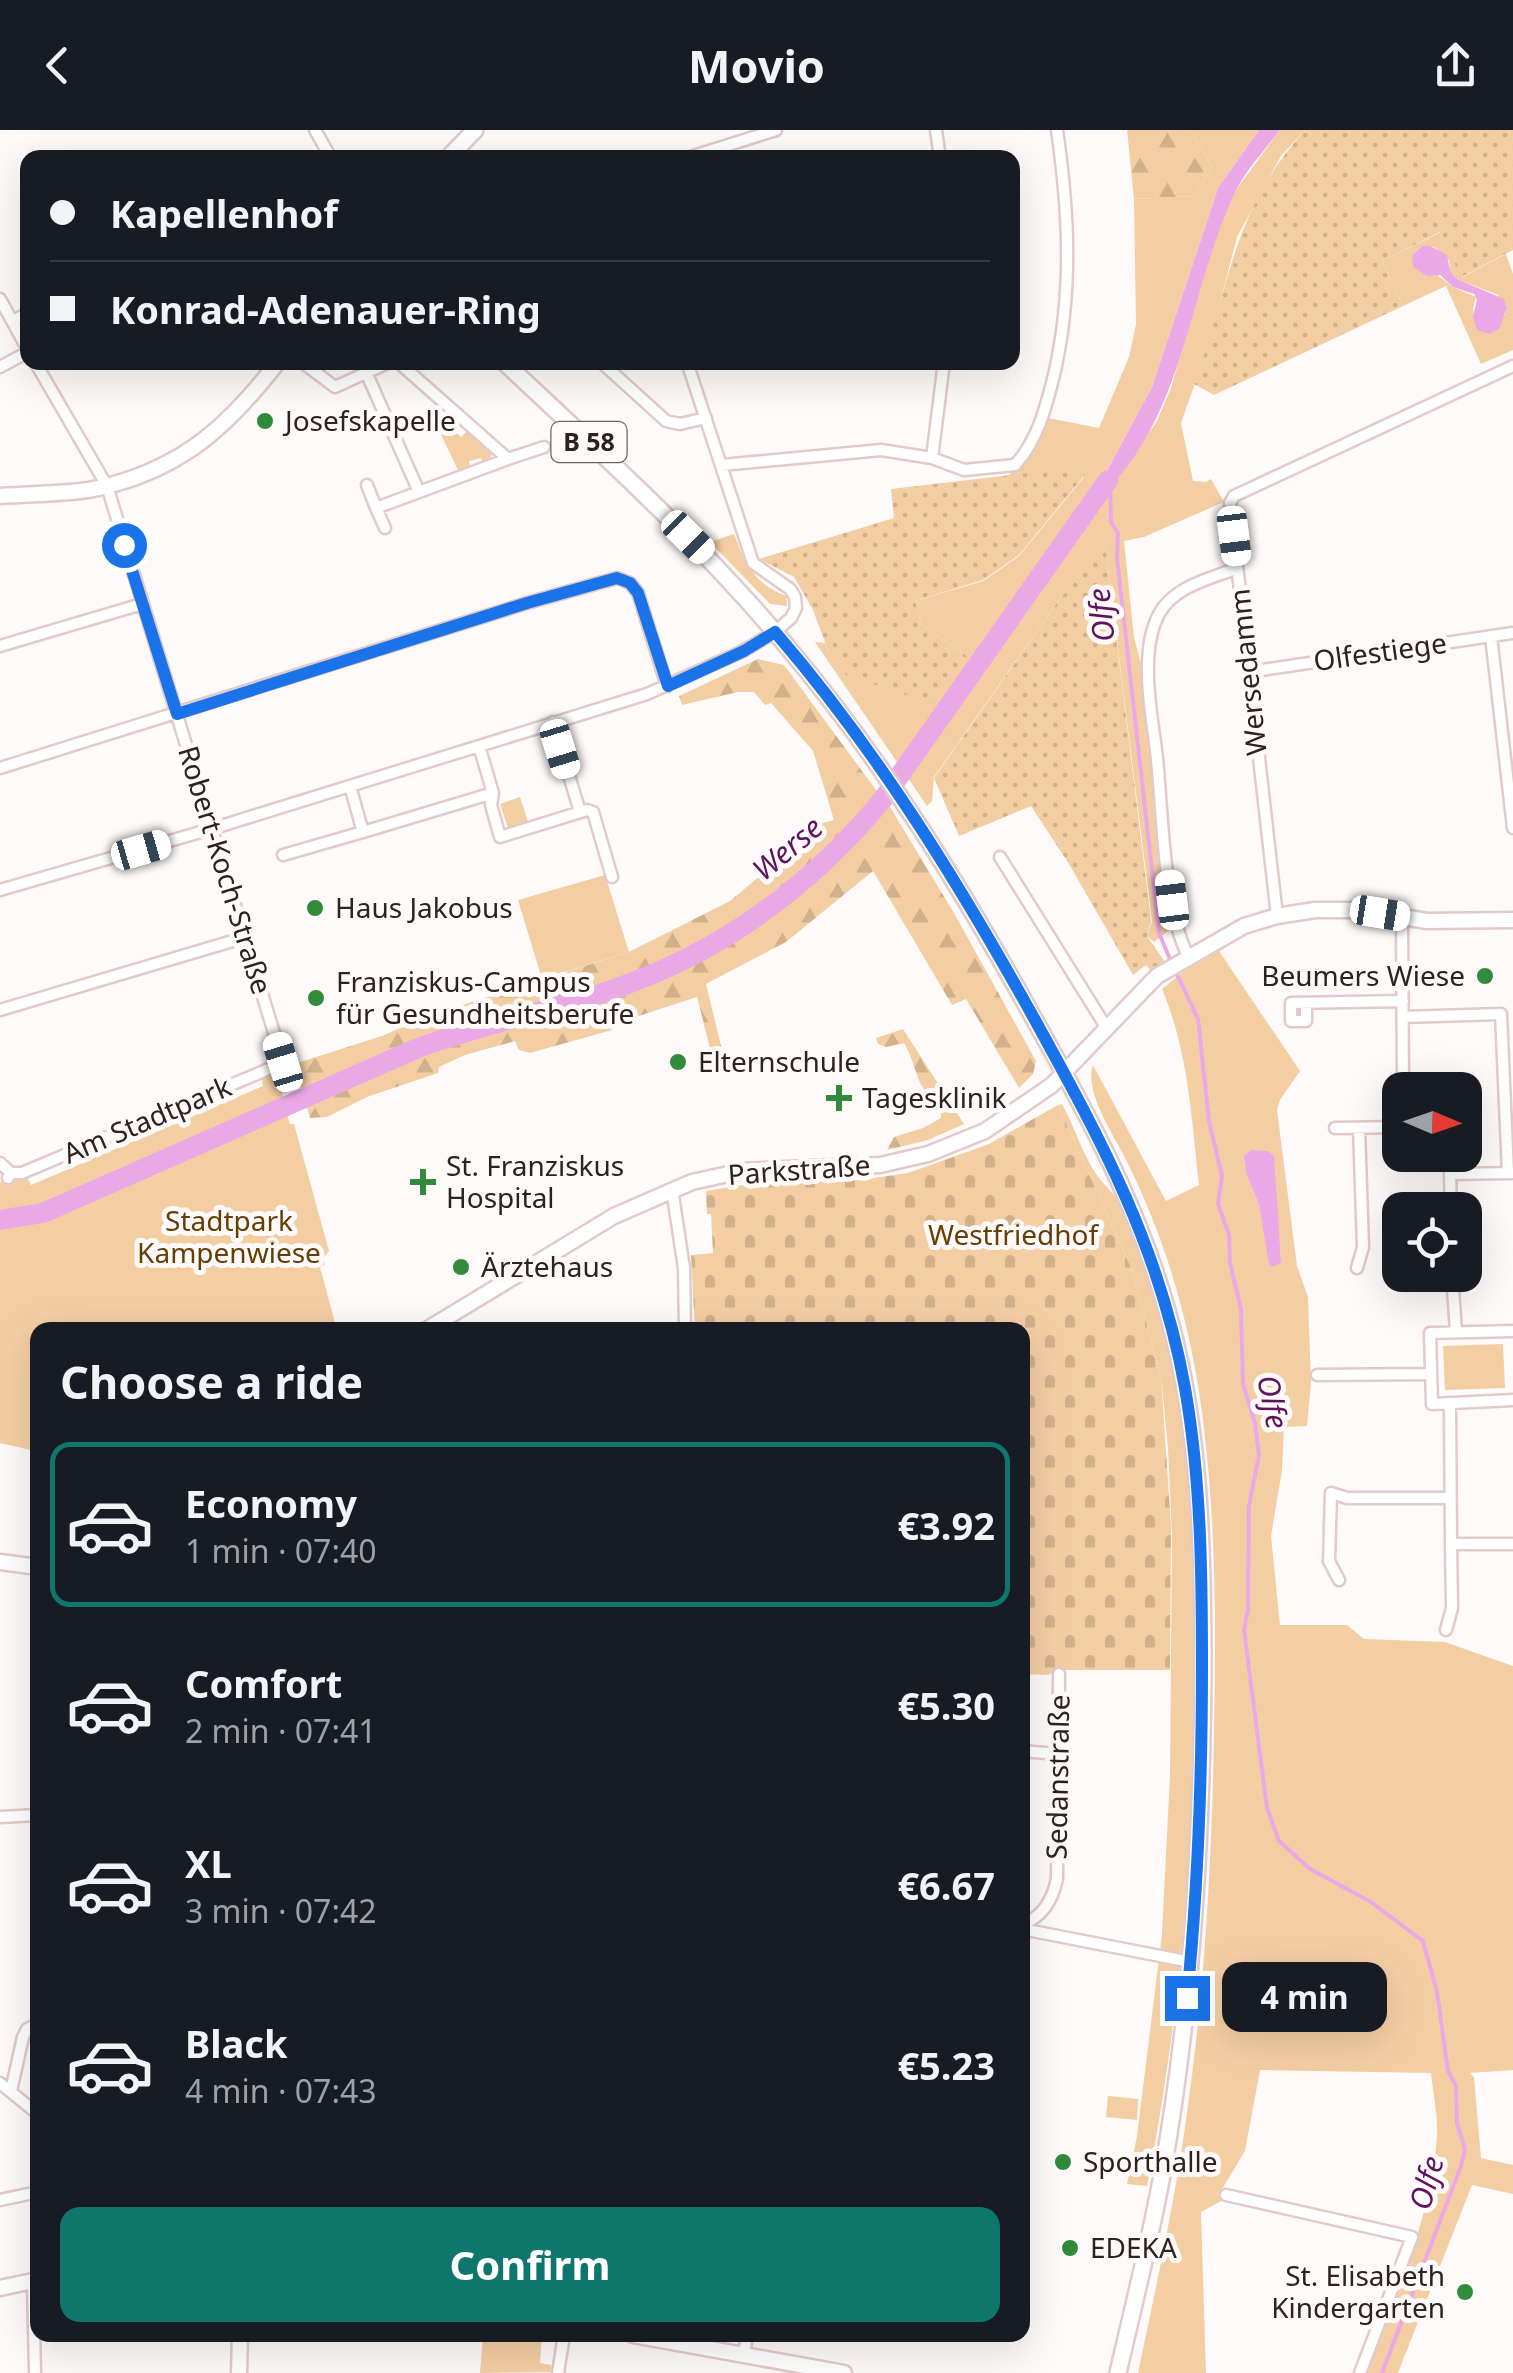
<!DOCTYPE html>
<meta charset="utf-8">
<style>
body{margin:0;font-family:"Noto Sans",sans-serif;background:#20242c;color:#f1f3f6;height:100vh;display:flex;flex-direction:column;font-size:38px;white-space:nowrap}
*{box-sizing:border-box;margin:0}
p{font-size:32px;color:#9ea1a6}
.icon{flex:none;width:55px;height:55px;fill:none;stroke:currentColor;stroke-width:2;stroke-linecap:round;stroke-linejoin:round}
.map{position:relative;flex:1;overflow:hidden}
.drawer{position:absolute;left:30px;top:1192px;width:1000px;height:1020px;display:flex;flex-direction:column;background:#171b24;border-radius:20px;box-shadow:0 10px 40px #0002}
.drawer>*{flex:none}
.top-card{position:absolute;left:20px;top:20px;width:1000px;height:220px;border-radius:20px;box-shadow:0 10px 40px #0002;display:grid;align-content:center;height:220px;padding:0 30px;background:#171b24}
.needle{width:65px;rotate:92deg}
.controls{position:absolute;left:1382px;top:942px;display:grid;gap:20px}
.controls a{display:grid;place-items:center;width:100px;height:100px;border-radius:20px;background:#171b24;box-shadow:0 10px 40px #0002;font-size:50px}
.end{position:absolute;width:45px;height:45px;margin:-22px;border:12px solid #1a73e8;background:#fff;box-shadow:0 0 0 5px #fff}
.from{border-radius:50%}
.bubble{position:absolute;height:70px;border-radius:20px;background:#171b24;box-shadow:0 10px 40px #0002;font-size:32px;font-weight:700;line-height:70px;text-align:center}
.car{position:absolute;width:30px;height:60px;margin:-30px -15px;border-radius:12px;box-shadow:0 0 8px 2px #0007;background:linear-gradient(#fff 24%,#345 0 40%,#fff 0 76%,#345 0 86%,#fff 0)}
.top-card b{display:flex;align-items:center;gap:35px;height:95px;font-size:38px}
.top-card b+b{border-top:2px solid #363941}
.top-card i{width:25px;height:25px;background:#f1f3f6}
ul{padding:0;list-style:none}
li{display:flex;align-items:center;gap:30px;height:165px;margin:0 20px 15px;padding:0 10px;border:5px solid transparent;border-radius:20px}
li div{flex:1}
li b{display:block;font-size:38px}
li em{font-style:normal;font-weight:700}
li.on{border-color:#0f766e}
li>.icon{width:90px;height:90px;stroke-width:1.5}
h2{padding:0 30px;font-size:45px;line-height:120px}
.cta{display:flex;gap:20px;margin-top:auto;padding:20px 30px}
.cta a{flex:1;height:115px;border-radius:20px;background:#0f766e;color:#fff;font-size:40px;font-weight:700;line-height:115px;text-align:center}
header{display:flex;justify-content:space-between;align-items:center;height:130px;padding:0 30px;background:#171b24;font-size:45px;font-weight:700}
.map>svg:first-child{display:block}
.green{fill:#f4cea3;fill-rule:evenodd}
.forest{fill:url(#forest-firs)}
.cemetery{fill:url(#cemetery-stones)}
.garden{fill:url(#garden-dots)}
.water{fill:#eaa9e6}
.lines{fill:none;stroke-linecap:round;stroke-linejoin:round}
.stream{stroke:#eaa9e6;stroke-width:4}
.river{stroke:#eaa9e6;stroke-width:20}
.street-casing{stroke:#e3caca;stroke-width:15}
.secondary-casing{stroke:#e3caca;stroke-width:19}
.primary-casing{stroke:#e3caca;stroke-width:20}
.street{stroke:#fff;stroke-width:10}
.secondary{stroke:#fff;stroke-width:14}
.primary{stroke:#fff;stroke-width:15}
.route{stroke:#1a73e8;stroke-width:12}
.poi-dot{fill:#318b3b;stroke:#fffafa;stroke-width:4}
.labels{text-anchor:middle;stroke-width:10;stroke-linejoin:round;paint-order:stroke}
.shield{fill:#fffafa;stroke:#6b6363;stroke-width:2.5}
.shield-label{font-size:25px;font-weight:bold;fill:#2b2222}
.poi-label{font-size:28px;fill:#2b2222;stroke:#fffafa;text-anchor:start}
.street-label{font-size:28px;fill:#2b2222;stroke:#fffafa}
.park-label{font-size:28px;fill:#653e05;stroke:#fffafa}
.water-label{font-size:30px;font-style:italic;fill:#5f135e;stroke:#fffafa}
</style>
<header><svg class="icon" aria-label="back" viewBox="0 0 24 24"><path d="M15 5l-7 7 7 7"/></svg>Movio<svg class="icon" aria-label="share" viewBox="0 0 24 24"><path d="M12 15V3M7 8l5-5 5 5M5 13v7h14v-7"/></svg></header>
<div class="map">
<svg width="1513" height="2243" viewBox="0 0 1513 2243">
<defs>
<pattern id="forest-firs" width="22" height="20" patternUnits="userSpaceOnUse" patternTransform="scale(2.5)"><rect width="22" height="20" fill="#f4cea3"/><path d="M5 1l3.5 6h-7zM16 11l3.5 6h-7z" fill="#d1b18c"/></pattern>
<pattern id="cemetery-stones" width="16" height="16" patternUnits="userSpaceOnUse" patternTransform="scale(2.5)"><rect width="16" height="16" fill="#f4cea3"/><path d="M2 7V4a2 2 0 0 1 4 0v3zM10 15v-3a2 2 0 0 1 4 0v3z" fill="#d1b18c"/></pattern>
<pattern id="garden-dots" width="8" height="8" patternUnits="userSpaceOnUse" patternTransform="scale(2.5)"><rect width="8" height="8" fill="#f4cea3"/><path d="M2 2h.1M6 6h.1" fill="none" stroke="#d1b18c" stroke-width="1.8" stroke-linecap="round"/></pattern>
</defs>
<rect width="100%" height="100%" fill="#fffafa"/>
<path class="green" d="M1190 0H1259L1218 58 1152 257 1102 350 1110 358 1157 291 1171 258 1214 111 1233 64 1280 0H1305L1281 26 1237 107 1210 211 1181 293 1193 351 1206 352 1211 349 1224 372 1144 407 1124 411 1134 507 1142 538 1172 798 1154 812 1147 806 1152 791 1105 415 1059 470 934 647 932 671 927 676 815 512 825 513 829 523 967 526 922 495 915 471 983 451 1019 426 1084 347 1081 337 1003 349C1028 332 1038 316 1048 288L1099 298 1129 227 1136 194 1134 69 1194 66 1212 37Z
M1441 102 1462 147 1506 124 1513 144V220L1481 234 1446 156 1403 176 1382 131ZM1422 116 1434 117 1449 130 1450 141 1457 149 1498 165 1506 184 1477 200 1473 179 1476 167 1453 157 1412 126Z
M441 286 461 307 468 300 492 324 490 331 483 333 481 328 469 331 470 338 459 342 434 290Z
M734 404C746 434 754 454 786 466L787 476 770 474 710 412Z
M520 667 528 692 508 698 500 674Z
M605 745 629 822 542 849 518 770Z
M1219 821 1300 941 1280 970 1277 980 1297 1136 1308 1167 1311 1253 1307 1296 1284 1297 1282 1340 1271 1406 1280 1495H1347L1364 1509 1445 1512 1513 1536V1940L1470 1943 1474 1947 1481 2028 1513 2035V2064L1472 2055 1398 2243H1366C1395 2166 1432 2087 1437 2005 1438 1985 1433 1963 1431 1943L1260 1940 1245 2021 1221 2061 1225 2069 1201 2082 1206 2243H1138C1156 2157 1175 2071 1187 1983 1205 1856 1212 1728 1214 1600 1216 1499 1216 1398 1204 1298 1193 1203 1167 1109 1123 1024 1111 1001 1084 959 1093 935L1166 1071 1199 1055C1191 986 1189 924 1162 859L1187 839ZM1247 1046 1275 1054 1281 1130 1266 1110 1259 1075Z
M268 944 279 949 284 970 41 1077 0 1085V1052L27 1047 31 1055 263 956 261 947Z
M1062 974C1075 997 1083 1027 1099 1048 1105 1056 1113 1062 1118 1071 1139 1111 1153 1156 1164 1199 1191 1298 1193 1406 1194 1507 1195 1691 1183 1875 1147 2056L1127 2054 1137 2006 1162 1804 1170 1645 1172 1407 1168 1318 1161 1247 1132 1140 1058 975Z
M286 981 290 994H294L329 1121 323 1128 325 1135 320 1137 337 1200H38L37 1328 35 1321 0 1313V1096L44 1089Z
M1503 1214 1505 1258 1445 1260 1443 1216Z
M1108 1966 1138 1969 1137 1990 1106 1987Z
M483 2205H542L540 2233 551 2235V2242L480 2243Z"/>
<path class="forest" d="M1127 0H1190L1212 37 1194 66 1134 69Z
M758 529 784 535 879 664C816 745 731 813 632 847 580 866 525 877 472 894 414 913 360 941 302 961L294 934 382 906 424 887 629 822 730 771 799 713 808 697 834 690 813 621 771 573 765 575 754 562H738L682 575 679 566Z
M887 672 954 783 1036 931 1033 944 1019 958 966 869 952 875 873 741 786 812 706 854 725 932 712 926 697 867 611 895 612 900 530 923 519 920 515 911 465 925 439 937 438 943 367 967 327 987 310 988 306 974C362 949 416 920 474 901 528 884 583 875 636 855 734 820 820 752 887 672Z
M903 899 964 994 928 1010 887 1020 894 1007 923 998 941 988V975C915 961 918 936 904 913L886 917 878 914 876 908Z"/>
<path class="cemetery" d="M1058 975 1132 1140 1161 1247 1171 1396 1170 1540H1065L1047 1545 1023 1544 1022 1200H695L691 1125 713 1123 711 1084H707L706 1061 759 1052 860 1050 908 1043 989 1014Z"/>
<path class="garden" d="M1305 0H1513V120L1461 147 1440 102 1382 131 1403 176 1214 265 1194 254C1230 158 1231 82 1305 0Z
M1081 337 1084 346 1019 425 983 450 915 471 922 495 967 526 934 574 846 545 829 523 813 480 794 447 759 429 894 388 891 359Z
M1105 414 1151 791 1147 806 1165 832 1151 841 1146 835 1133 845 1069 734 1031 676 959 706 934 648 1059 470Z"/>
<path class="water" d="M1259 0H1280C1264 21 1242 44 1232 69 1186 171 1184 292 1095 372L1102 350 1152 257 1218 58Z
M1422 116H1430L1447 125 1450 141 1457 149 1504 169 1507 178 1499 199 1489 204 1477 200 1473 187 1477 169 1474 164 1453 157 1440 145 1427 146 1413 137 1412 126Z
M1251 1020 1268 1021 1274 1026 1281 1130 1280 1134 1272 1137 1269 1134 1259 1075 1247 1046 1244 1026Z"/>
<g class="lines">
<path class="stream" d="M1110 356 1111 392 1118 403 1117 428 1159 803 1172 834
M1176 842 1198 889 1209 991 1222 1046 1218 1074 1229 1105 1230 1133 1241 1179 1243 1254 1255 1293 1259 1325 1249 1376 1248 1479 1244 1500 1267 1678 1279 1711 1310 1739 1371 1772 1423 1811 1437 1862 1448 1941 1456 1956 1457 1993 1465 2019 1461 2036 1382 2243"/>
<path class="river" d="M0 1090 43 1083 418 918C490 891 567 879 638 850 735 812 817 749 883 669L1108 350"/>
<defs>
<path id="street" d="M315 0 331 28
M936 0 940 28
M687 28 776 0
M0 169 28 220
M13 191 28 183
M35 232 107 356 289 952
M302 232 335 257 390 232
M601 232 666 291 680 294 706 288
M0 237 28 222
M366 242 419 362 508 329 398 232
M932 328 944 232
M508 329 544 317
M722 335 881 320 932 328 964 340 1015 335C1038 310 1046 277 1054 245 1073 163 1069 83 1057 0
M367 355 376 378
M385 398 376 378 419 362
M1491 506 1513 698
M0 516 142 474
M1248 542 1513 503
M553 592 580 682
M0 638 527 473 617 448 630 453 638 463 667 556
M493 663 491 675 500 707 587 680 593 682 612 747
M363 702 493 663 479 616
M283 725 363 702 350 656
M1000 727 1106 897
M0 760 211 699 647 564 743 521 775 502 791 488 796 478 795 467 790 459 753 433 687 232
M1277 786 1230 373 1234 366 1513 236
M1402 787 1403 960
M1188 826C1163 775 1163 687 1157 629 1154 599 1147 567 1148 537 1148 520 1151 499 1159 484 1174 456 1210 449 1237 438
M1306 873V891H1291V873L1403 871
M0 880 246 807
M1403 887 1501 884 1508 1043
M1335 998 1400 997
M1450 1025V1044L1513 1043
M0 1033 11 1043
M1450 1044 1451 1080
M8 1048 11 1043H22L283 933
M672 1059 684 1138 685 1200
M1357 1138 1363 1117 1359 998
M1452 1145 1456 1202
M1513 1201 1430 1203 1432 1274 1513 1270
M1317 1245 1431 1244
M1450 1273 1451 1414H1513
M1339 1450 1329 1431 1331 1363 1347 1368H1451
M1446 1500 1452 1478 1451 1414
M1022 1621 1058 1624
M0 1687 38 1685
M1022 1795C1043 1786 1052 1771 1057 1749L1059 1544
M1022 1799 1191 1832
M0 1953 38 1984
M11 1961 23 1907 27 1899 38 1894
M1226 2065 1412 2107 1360 2243
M0 2070 38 2062
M33 2151 35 2243
M744 2224 747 2205
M558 2243 564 2205"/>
<path id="secondary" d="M0 366C35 363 73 365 107 356 185 336 229 295 278 232
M426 1200 614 1086 692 1052 742 1041 880 1035 928 1024 985 1001 1052 955 1157 846 1244 796 1277 786 1315 780H1359L1427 791 1513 790
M0 1432 38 1437
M0 2158 38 2150
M633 2205 844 2243
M239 2243 240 2205"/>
<path id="primary" d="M448 28 475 0
M504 232C603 325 704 416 790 520 887 636 965 764 1038 896 1097 1001 1148 1096 1176 1215 1201 1321 1203 1432 1203 1540 1202 1709 1192 1879 1162 2045 1150 2111 1133 2177 1118 2243"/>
</defs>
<use href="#street" class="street-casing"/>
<use href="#secondary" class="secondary-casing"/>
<use href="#primary" class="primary-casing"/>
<use href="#street" class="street"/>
<use href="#secondary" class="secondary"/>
<use href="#primary" class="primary"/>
</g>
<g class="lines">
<path class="route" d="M124 415 177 584 527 473 617 448 630 453 638 463 668 556 744 521 775 502C877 620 959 753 1035 890 1102 1012 1160 1118 1185 1258 1201 1349 1202 1443 1202 1536 1202 1647 1198 1758 1187 1868"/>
</g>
<g class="poi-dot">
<circle cx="265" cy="291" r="10"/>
<circle cx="315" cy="778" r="10"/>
<circle cx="1485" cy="846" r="10"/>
<circle cx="316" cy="868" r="10"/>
<circle cx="678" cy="932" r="10"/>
<path d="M834 953h10v10h10v10h-10v10h-10v-10h-10v-10h10z"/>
<path d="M418 1037h10v10h10v10h-10v10h-10v-10h-10v-10h10z"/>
<circle cx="461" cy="1137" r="10"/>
<circle cx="1063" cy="2032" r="10"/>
<circle cx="1070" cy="2118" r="10"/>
<circle cx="1465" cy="2162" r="10"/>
</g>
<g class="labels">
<rect class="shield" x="551.5" y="292" width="75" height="40" rx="8"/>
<g class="shield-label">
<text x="589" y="321">B 58</text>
</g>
<g class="poi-label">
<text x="285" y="301">Josefskapelle</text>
<text x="335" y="788">Haus Jakobus</text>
<text x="1465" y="856" text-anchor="end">Beumers Wiese</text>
<text x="336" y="862">Franziskus-Campus<tspan x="336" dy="32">für Gesundheitsberufe</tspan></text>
<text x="698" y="942">Elternschule</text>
<text x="862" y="978">Tagesklinik</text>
<text x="446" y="1046">St. Franziskus<tspan x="446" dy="32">Hospital</tspan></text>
<text x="481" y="1147">Ärztehaus</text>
<text x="1083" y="2042">Sporthalle</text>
<text x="1090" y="2128">EDEKA</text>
<text x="1445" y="2156" text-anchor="end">St. Elisabeth<tspan x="1445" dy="32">Kindergarten</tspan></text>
</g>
<g class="street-label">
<text transform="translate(1380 522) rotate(-8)" y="10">Olfestiege</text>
<text transform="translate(1248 542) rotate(-96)" y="10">Wersedamm</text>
<text transform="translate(225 740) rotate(73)" y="10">Robert-Koch-Straße</text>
<text transform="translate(147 990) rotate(-23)" y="10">Am Stadtpark</text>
<text transform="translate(799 1040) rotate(-4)" y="10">Parkstraße</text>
<text transform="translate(1058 1647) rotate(-89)" y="10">Sedanstraße</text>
</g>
<g class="park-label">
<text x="229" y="1101">Stadtpark<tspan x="229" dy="32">Kampenwiese</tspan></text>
<text x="1013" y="1115">Westfriedhof</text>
</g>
<g class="water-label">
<text transform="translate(1102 485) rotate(-96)" y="10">Olfe</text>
<text transform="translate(788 719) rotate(-40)" y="10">Werse</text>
<text transform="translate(1272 1272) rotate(79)" y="10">Olfe</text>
<text transform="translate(1427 2053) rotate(-74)" y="10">Olfe</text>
</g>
</g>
</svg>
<div class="controls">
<a><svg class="needle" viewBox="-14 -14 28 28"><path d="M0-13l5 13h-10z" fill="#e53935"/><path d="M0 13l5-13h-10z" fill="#9ea1a6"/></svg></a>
<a><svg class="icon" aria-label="locate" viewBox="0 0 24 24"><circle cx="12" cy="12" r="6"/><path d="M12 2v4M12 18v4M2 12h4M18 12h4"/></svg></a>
</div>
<i class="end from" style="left:124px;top:415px"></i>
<i class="end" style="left:1187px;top:1868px"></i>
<div class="bubble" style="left:1222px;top:1832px;width:165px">4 min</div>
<i class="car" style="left:1234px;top:406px;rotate:173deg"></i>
<i class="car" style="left:688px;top:407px;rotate:135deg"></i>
<i class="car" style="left:560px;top:619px;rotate:163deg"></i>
<i class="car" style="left:141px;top:720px;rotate:74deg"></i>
<i class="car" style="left:1172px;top:770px;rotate:353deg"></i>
<i class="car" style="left:1380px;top:783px;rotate:99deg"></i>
<i class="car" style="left:283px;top:932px;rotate:343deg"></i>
<div class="top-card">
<b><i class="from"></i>Kapellenhof</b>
<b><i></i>Konrad-Adenauer-Ring</b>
</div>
<section class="drawer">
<h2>Choose a ride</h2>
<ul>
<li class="on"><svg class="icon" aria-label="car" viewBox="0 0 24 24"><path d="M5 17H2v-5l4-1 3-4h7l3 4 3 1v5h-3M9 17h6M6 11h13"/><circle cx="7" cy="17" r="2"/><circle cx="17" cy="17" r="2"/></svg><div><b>Economy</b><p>1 min · 07:40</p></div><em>€3.92</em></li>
<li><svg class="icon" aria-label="car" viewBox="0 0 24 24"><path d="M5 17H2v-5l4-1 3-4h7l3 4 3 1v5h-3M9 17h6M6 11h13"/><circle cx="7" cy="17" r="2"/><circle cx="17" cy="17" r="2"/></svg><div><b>Comfort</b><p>2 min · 07:41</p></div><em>€5.30</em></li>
<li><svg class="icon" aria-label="car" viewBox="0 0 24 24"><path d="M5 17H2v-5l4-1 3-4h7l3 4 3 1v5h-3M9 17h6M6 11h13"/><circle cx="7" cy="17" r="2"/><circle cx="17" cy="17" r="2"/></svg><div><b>XL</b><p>3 min · 07:42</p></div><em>€6.67</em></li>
<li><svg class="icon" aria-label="car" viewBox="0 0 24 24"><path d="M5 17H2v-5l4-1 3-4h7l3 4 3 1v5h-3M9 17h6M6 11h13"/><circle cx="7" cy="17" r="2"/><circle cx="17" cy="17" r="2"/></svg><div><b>Black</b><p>4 min · 07:43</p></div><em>€5.23</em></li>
</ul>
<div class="cta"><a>Confirm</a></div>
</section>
</div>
